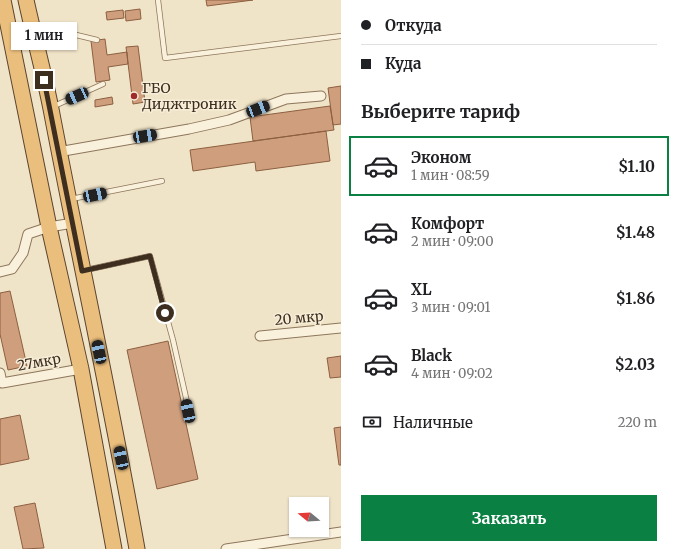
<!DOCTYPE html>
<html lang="ru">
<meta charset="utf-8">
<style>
body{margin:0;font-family:Merriweather,serif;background:#f2f2f2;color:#202124;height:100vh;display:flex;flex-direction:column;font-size:15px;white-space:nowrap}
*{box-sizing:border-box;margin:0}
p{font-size:13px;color:#757577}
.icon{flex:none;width:22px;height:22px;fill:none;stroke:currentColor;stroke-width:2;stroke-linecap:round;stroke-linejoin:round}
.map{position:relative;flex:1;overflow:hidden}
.sheet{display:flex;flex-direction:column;background:#fff;width:336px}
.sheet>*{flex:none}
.top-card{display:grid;align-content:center;height:88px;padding:0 20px;background:#fff}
.needle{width:26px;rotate:288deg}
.tools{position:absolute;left:289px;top:497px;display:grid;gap:8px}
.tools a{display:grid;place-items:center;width:40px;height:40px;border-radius:0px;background:#fff;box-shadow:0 1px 3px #0004;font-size:20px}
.end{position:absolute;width:18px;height:18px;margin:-9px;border:5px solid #3d2e20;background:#fff;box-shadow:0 0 0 2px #fff}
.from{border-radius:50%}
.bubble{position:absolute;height:28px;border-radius:0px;background:#fff;box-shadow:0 1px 3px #0004;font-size:13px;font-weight:700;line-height:28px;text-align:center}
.car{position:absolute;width:12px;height:24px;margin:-12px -6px;border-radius:5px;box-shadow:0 0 3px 1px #0007;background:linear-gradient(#222 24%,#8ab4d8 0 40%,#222 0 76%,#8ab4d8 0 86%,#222 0)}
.top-card b{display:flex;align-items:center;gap:14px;height:38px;font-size:15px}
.top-card b+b{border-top:1px solid #e0e0e0}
.top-card i{width:10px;height:10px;background:#202124}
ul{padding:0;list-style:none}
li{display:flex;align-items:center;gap:12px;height:60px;margin:0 8px 6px;padding:0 12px;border:2px solid transparent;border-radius:0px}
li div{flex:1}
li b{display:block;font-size:15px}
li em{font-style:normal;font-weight:700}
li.selected{border-color:#0b8043}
li>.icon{width:36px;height:36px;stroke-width:1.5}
h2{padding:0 20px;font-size:18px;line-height:48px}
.pay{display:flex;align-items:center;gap:10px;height:44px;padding:0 20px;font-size:15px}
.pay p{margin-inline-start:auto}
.primary-button{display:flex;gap:8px;margin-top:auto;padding:8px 20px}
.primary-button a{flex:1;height:46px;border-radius:0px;background:#0b8043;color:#fff;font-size:16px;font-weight:700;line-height:46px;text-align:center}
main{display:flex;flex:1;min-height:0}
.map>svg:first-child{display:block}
.building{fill:#cf9f7d;stroke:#8d5f41}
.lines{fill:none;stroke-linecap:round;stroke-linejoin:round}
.service-casing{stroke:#8d765c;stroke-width:6}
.minor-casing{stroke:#8d765c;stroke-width:11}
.trunk-casing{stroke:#5b4430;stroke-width:17}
.service{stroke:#faf1dc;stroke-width:4.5}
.minor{stroke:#faf1dc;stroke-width:9}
.trunk{stroke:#eabe7c;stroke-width:15}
.route{stroke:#3d2e20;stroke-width:5}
.poi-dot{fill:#9e2a2b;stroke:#f7eed8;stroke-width:1.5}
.labels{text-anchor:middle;stroke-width:3;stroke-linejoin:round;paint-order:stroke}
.poi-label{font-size:14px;fill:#3d2e20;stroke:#f7eed8;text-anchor:start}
.street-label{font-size:14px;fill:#3d2e20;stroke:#f7eed8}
</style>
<main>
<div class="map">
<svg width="341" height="549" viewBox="0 0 341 549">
<rect width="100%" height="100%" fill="#f0e4c8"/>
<path class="building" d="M206 0H253L207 6Z
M140 9 141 19 126 21 125 11Z
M123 10 124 18 107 20 106 12Z
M105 39 107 55 127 52 128 64 108 67 110 80 96 82 91 41Z
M138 46 145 102 133 104 126 47Z
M341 86V124L333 125 328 88Z
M112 97 113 104 95 107V100Z
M330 106 334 130 253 141 250 117Z
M326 131 330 161 256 171 255 162 193 171 190 150Z
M10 291 27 366 8 370 0 334V293Z
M168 341 198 479 157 489 127 350Z
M341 356V377L330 378 327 358Z
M20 415 29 459 0 465V419Z
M341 427V465H339L334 428Z
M35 503 44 548 23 549 14 507Z"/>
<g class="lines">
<defs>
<path id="service" d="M158 0 165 58 341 36
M35 25 97 40
M52 107 103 84
M71 199 162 181
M86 270 150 256 173 340 189 411"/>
<path id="minor" d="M58 152 189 129 229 120 286 99 321 96
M0 272 12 269 23 253 28 234 49 227 73 223
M260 336 341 328
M0 373 2 383 81 369
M226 549 341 532"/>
<path id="trunk" d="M3 0 49 227 81 369 114 549
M26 0C34 37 44 73 51 109 79 256 111 402 137 549"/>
</defs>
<use href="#service" class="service-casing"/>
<use href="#minor" class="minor-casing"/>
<use href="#trunk" class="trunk-casing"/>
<use href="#service" class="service"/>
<use href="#minor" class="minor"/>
<use href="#trunk" class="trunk"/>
</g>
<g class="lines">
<path class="route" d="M44 80 82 271 150 256 165 313"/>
</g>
<circle class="poi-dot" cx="134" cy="96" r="4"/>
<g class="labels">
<g class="poi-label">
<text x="142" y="93">ГБО<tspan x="142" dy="16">Диджтроник</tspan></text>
</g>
<g class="street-label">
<text transform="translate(299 318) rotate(-5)" y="5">20 мкр</text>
<text transform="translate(39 362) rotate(-10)" y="5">27мкр</text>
</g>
</g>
</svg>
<div class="tools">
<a><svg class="needle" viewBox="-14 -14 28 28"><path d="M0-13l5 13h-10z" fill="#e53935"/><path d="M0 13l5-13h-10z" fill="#757577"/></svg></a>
</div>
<i class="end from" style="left:165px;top:313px"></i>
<i class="end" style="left:44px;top:80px"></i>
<div class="bubble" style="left:11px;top:22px;width:66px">1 мин</div>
<i class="car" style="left:77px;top:96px;rotate:246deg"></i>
<i class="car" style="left:258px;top:109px;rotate:69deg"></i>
<i class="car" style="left:145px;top:136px;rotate:81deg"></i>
<i class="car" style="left:95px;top:195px;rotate:78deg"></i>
<i class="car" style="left:99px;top:352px;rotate:348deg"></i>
<i class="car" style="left:188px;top:411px;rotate:348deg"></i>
<i class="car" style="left:121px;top:458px;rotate:348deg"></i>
</div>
<section class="sheet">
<div class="top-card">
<b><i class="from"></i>Откуда</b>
<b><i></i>Куда</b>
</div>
<h2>Выберите тариф</h2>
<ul>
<li class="selected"><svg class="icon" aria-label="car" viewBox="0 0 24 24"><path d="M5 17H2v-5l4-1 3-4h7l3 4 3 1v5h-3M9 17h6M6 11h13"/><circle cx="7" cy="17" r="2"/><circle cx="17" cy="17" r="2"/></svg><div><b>Эконом</b><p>1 мин · 08:59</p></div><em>$1.10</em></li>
<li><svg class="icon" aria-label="car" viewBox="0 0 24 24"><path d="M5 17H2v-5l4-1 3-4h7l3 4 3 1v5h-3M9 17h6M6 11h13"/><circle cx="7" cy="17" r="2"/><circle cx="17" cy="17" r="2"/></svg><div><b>Комфорт</b><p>2 мин · 09:00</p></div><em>$1.48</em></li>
<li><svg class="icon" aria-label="car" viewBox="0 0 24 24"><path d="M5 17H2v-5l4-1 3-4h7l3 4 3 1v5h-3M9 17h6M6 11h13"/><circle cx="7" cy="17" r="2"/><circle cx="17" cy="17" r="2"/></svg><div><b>XL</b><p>3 мин · 09:01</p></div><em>$1.86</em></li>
<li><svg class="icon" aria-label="car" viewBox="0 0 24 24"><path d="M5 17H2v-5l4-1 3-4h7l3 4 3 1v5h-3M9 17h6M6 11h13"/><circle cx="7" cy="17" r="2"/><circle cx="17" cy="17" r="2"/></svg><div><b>Black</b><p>4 мин · 09:02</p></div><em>$2.03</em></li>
</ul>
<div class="pay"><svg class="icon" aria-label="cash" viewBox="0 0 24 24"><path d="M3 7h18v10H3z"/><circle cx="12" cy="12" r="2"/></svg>Наличные<p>220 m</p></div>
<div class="primary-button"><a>Заказать</a></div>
</section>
</main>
